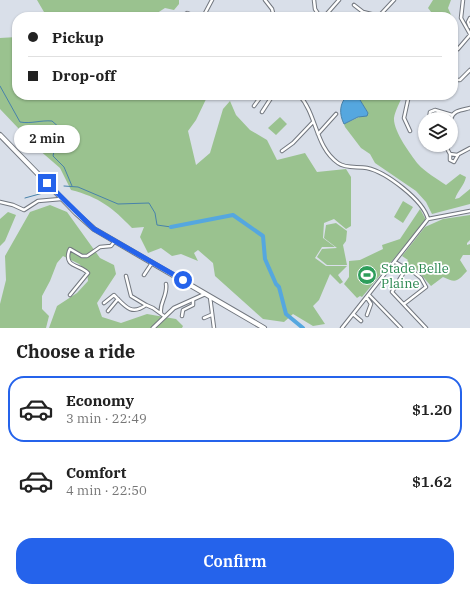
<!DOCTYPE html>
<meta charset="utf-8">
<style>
body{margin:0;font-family:"IBM Plex Serif",serif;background:#f2f2f2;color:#222;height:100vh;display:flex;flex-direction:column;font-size:15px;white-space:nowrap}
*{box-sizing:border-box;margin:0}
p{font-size:13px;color:#767676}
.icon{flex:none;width:22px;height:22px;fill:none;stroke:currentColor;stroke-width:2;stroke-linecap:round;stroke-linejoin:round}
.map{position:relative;height:328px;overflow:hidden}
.side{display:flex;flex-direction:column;background:#fff;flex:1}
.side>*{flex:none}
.banner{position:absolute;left:12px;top:12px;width:446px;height:88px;border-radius:16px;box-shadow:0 1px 3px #0004;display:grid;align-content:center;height:88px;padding:0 16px;background:#fff}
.controls{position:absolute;left:418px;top:112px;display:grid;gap:8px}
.controls a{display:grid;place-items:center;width:40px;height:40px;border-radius:50%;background:#fff;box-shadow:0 1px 3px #0004;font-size:20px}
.end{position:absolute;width:18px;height:18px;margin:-9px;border:5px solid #2563eb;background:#fff;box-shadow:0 0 0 2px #fff}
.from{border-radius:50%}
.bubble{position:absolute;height:28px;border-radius:14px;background:#fff;box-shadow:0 1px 3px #0004;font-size:13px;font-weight:600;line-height:28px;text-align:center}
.banner b{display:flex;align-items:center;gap:14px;height:38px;font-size:15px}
.banner b+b{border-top:1px solid #e0e0e0}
.banner i{width:10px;height:10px;background:#222}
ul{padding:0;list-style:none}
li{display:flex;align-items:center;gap:12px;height:66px;margin:0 8px 6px;padding:0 8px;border:2px solid transparent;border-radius:16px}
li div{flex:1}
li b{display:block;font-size:15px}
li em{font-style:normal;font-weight:600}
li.on{border-color:#2563eb}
li>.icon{width:36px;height:36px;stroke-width:1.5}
h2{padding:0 16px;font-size:18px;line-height:48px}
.cta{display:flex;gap:8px;margin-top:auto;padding:8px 16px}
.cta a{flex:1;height:46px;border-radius:16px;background:#2563eb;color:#fff;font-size:16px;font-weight:600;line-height:46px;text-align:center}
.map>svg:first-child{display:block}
.green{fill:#9ac28f}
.water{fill:#55a7df;stroke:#4882aa}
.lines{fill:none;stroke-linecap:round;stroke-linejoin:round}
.stream{stroke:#4882aa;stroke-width:1}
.river{stroke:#55a7df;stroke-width:4}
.minor-casing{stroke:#72777f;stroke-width:4.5}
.major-casing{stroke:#72777f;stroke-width:5}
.highway-casing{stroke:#72777f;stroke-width:6}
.minor{stroke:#fff;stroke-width:2.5}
.major{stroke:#fff;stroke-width:3}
.highway{stroke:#fff;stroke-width:4}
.route{stroke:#2563eb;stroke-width:5}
.labels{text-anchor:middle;stroke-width:3.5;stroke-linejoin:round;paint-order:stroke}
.leisure-label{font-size:13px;fill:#27864d;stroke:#fff;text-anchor:start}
</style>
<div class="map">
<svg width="470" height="328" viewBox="0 0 470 328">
<rect width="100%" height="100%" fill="#d9dfe9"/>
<path class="green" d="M37 0H179V4L174 10 165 8 151 17H43L44 12Z
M433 0H451L448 8 452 17H435L428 8Z
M17 37V95H208L196 120 188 131 196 165 210 153 223 109 230 101 236 115 250 130 267 140 277 160 305 153 317 172 346 169 351 177V226L346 229 334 219 324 223 323 238 335 247H322L315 258 326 266H347L338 275 343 282 340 284 330 274 319 300 313 306 325 324 313 326 293 314 284 322 263 319 215 276 213 263 198 250 194 253 198 261 181 254 172 256 161 248 148 253 140 237 144 227 132 228C113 208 99 197 71 190L60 168 38 149 0 109V38Z
M357 95H403C400 102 395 111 394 118 393 131 411 155 418 164 425 172 437 179 446 185L460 174 466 177C464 186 458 190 455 199L459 198 470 189V204L432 214 426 202 416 191 375 163 370 154 361 148 345 127 344 124 368 113Z
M280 117 287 124 276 135 268 128Z
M403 201 413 207 403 223 394 217Z
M50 205 67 212 100 258 114 265 116 274 97 303 102 317 121 323 147 314 176 319 183 326 182 328H49L57 306 77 293 88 281 87 272 79 264 63 256 57 263 50 281 42 296V309L49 316 46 328H0V304L6 280 5 256 30 212Z
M420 209 426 220 362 297 360 296 357 298 344 284 349 277V261L360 260 383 249 382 245 400 239Z
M8 212 16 215 5 241 0 246V219Z
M470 215V240L467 243V245L470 244V255H463L460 260 467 271C457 282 456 283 443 277L431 286 417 270 405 263 408 260 402 256 425 227 443 219Z
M336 223 347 231 346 241 343 245 347 265H327L317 257 322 249 337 248 324 238 326 225Z"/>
<path class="water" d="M348 95H357L368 113 367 116 358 117 344 124C339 114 339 103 348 95Z"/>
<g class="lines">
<path class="stream" d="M0 86 20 122C31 124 41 120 52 121L61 129 62 137 55 147 53 156 64 167 72 186
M64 186 78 187 118 204 149 203 155 213 157 225 171 227
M25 198 43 193"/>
<path class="river" d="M171 227 233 215 263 236 265 259 276 284 279 287 286 314 303 328"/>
<defs>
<path id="minor" d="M265 0 272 9 274 17
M314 0 315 9 320 17
M463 0 461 18 470 34
M354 5 363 12 379 16 394 0
M181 17 187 13 198 17
M203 17 212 0
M324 17 339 0
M470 18 468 22 470 27
M453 52 458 49 470 35
M453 80H460L470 70
M299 95C317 114 315 147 338 163 346 169 358 166 367 168 386 172 423 200 428 219
M409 95 404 118 410 131
M254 106 262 95
M262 112 273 95
M429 119 430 112 435 110 452 115
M451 119C453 110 462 110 470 108
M451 123 453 125 451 132 454 136
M424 133 425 132
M318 134 336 114
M445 145 450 154V160L454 162 458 155
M282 151 293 143 313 122
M450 154 457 155 470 148
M0 202 13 205 24 210 38 201 61 199
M395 262 405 268
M144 275 152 263
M126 276 131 296 146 305
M70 295 88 273C80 264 64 268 69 251L70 249 82 256H87L100 247 111 246 114 242
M369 295 401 328
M210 297 214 328
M104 303 114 295C125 306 131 316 146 305L153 308 164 316
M404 304 426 287 421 278 407 267 392 292 426 328
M108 311 118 299
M161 313C159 303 168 296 166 284
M353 314 361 321
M367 315 371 304 367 298
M182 316 183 310 193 305V300
M204 318 211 315
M342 328 428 219 470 211"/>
<path id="major" d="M153 328 174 308 205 294"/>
<path id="highway" d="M0 135 76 213 94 229 264 328"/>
</defs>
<use href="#minor" class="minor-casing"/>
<use href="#major" class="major-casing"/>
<use href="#highway" class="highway-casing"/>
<use href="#minor" class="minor"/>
<use href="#major" class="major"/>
<use href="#highway" class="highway"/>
</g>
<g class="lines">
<path class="route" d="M47 183 94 229 183 280"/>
</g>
<defs>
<symbol id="stadium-disc" viewBox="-11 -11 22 22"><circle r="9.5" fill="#2e9e5b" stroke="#fff"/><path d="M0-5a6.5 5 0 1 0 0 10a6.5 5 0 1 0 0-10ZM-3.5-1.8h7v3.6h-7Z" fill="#fff"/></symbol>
</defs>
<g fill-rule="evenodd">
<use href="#stadium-disc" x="356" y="264" width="22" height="22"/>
</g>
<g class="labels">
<g class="leisure-label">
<text x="381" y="273">Stade Belle<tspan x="381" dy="15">Plaine</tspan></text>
</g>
</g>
</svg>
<div class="controls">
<a><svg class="icon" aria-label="layers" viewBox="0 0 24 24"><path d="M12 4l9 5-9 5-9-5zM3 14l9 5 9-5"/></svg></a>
</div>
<i class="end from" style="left:183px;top:280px"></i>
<i class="end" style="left:47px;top:183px"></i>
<div class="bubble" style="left:14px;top:125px;width:66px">2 min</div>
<div class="banner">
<b><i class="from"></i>Pickup</b>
<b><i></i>Drop-off</b>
</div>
</div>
<section class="side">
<h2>Choose a ride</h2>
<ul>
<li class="on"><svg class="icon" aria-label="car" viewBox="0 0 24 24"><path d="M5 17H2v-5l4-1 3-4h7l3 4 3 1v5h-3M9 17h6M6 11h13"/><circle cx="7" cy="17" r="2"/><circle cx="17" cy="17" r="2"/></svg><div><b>Economy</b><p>3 min · 22:49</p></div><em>$1.20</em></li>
<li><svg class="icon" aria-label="car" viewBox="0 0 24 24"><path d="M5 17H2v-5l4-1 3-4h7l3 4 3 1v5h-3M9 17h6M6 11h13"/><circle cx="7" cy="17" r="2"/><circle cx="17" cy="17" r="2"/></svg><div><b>Comfort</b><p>4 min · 22:50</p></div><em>$1.62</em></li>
</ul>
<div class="cta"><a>Confirm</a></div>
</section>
